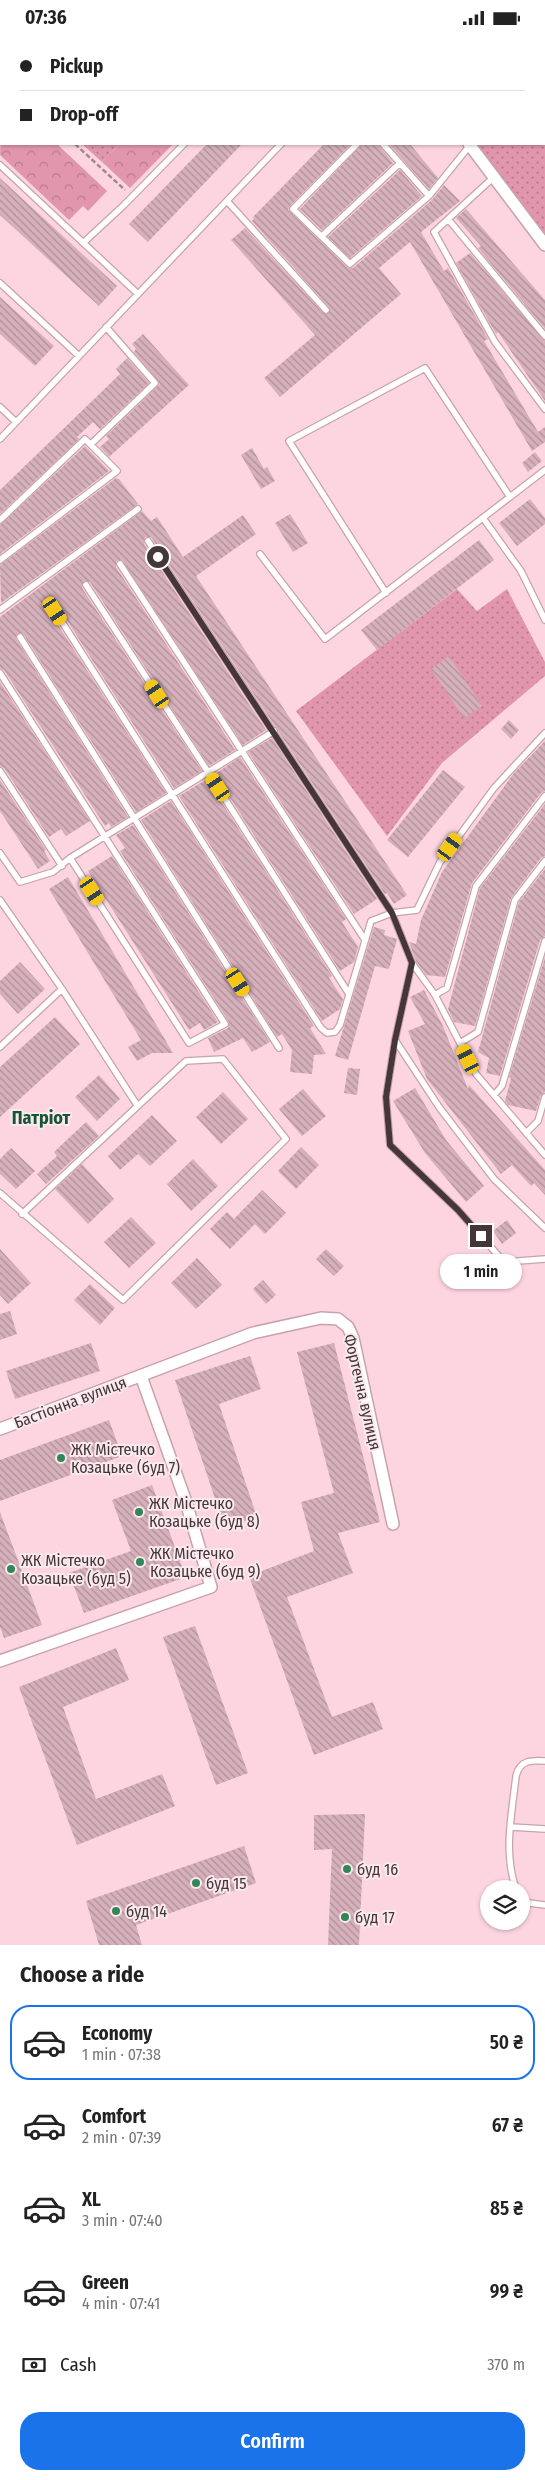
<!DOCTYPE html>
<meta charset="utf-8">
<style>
body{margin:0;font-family:"Fira Sans Condensed",sans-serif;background:#f6f6f6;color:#222;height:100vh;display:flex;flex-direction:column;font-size:19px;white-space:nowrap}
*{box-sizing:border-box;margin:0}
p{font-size:16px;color:#767676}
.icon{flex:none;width:28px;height:28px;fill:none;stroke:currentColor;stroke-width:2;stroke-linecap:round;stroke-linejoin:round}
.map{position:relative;height:1910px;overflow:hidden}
.side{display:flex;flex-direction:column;background:#fff;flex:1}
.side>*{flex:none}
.banner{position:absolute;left:0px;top:0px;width:545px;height:110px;box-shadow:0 1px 4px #0004;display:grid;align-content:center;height:110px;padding:0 20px;background:#fff}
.tools{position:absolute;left:480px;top:1845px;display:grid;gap:10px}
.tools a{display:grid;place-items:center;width:50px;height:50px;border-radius:50%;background:#fff;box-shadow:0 1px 4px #0004;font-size:25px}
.end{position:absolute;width:22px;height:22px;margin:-11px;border:6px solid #45363a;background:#fff;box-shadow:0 0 0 2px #fff}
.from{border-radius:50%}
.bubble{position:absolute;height:35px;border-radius:18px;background:#fff;box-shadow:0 1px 4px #0004;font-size:16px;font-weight:600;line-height:35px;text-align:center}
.car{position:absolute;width:15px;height:30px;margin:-15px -8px;border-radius:6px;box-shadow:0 0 4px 1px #0007;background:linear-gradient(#f5c518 24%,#345 0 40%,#f5c518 0 76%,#345 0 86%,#f5c518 0)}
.banner b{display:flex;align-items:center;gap:18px;height:48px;font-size:19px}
.banner b+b{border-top:1px solid #e0e0e0}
.banner i{width:12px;height:12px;background:#222}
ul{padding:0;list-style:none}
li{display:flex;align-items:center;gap:15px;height:75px;margin:0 10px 8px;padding:0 10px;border:2px solid transparent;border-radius:20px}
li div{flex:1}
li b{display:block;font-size:19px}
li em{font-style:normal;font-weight:600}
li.on{border-color:#1a73e8}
li>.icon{width:45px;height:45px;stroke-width:1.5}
h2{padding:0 20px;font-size:22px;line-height:60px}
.pay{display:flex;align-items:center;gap:12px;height:55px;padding:0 20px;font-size:19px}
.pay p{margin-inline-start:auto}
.action{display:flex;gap:10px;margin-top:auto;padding:10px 20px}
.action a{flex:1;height:58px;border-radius:20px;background:#1a73e8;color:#fff;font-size:20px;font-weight:600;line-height:58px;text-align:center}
.status{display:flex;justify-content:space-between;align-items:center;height:35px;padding:0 25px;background:#fff;direction:ltr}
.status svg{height:14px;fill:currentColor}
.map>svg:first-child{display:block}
.grass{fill:url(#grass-dots)}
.forest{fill:url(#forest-crowns)}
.building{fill:url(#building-back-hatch)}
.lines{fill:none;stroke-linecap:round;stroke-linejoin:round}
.lane-casing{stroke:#c8a2ac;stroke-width:8}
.street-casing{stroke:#c8a2ac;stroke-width:14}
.path{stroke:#a48890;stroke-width:2.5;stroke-dasharray:5 2.5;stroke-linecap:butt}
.lane{stroke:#fff;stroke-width:5.5}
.street{stroke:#fff;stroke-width:11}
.route{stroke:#45363a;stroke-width:6}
.poi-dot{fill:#328659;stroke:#fae9ee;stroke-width:2}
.labels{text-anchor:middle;stroke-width:4;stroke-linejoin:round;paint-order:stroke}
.street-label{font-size:16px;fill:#45363a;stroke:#fae9ee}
.poi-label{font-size:16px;fill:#45363a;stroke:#fae9ee;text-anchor:start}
.neighbourhood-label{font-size:18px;font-weight:bold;fill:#185334;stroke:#fae9ee}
</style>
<div class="status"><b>07:36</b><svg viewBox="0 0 49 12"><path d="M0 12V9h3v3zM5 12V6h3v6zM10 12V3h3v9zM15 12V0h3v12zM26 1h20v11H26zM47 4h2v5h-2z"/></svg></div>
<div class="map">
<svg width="545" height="1910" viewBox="0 0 545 1910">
<defs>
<pattern id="grass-dots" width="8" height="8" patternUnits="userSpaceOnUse" patternTransform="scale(1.25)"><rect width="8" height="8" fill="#e196ad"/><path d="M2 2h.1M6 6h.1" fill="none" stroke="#b87b8e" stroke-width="1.8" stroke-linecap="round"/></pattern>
<pattern id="forest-crowns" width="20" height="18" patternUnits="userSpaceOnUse" patternTransform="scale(1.25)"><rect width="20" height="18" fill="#e196ad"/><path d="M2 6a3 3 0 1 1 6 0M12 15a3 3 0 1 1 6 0" fill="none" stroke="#b87b8e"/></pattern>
<pattern id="building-back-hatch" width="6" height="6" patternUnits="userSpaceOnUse" patternTransform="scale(1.25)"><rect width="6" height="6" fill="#d6b0bb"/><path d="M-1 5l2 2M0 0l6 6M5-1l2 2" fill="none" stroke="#af9099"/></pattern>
</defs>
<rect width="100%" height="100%" fill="#fdd5e0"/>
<path class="grass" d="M75 0H188L189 1H77Z
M381 0H545V210L469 109H544V1Z
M82 109H120L102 127Z
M457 554 477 576 507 554 545 627V641L442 728 387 801 296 676Z"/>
<path class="forest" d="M1 92V109H57L107 156 88 176 83 171 69 185 0 120Z
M120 109H173L130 153 102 127Z"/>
<path class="building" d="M207 109H242L148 207 129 189Z
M324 109H351L290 171 288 175 348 233H353L432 165 444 150 460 166 421 197 444 236 448 233 488 304 484 306 538 397 545 392V407L532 416 410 207 379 233 401 259 280 362 264 343 315 300 231 205 245 193 323 278H329V272L252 186 254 184 253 182Z
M362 109H378L393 128 322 195 300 174Z
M389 109H410L438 143 429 154Z
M400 135 422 161 350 223 328 202Z
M0 143 117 251 99 271 0 180Z
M466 174 545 265V294L478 213 481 211 456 183Z
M470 218 545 306V366L498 297 496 299 456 228Z
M0 262 54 311 35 331 0 299Z
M143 299 189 350 109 422 100 412 109 404 106 401 160 349 134 317 136 314 132 309Z
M127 323 149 348 100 394 93 387 77 402 79 404 0 479V455L120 339 116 334Z
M85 411 109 436 0 519V490Z
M252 413 264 434 267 432 275 446 261 454 241 420Z
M535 417 542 426 528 437 522 428Z
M116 443 119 444 138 469 1 568 0 530Z
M530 464 545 483V489L517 511 499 488Z
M142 476 151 486 157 482 183 522 243 480 256 499 196 541 407 860 394 869 387 858 385 859 151 502H145L144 509 266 695 243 710 122 525 116 526V532L235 715 209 731 90 547 84 546 82 553 202 736 174 753 59 573 53 572 51 579 166 758 136 777 24 600 18 598 16 604 128 782 111 792 109 788 105 791 4 635 0 633V582Z
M290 479 308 508 293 517 275 488Z
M479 505 494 525 377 615 361 595Z
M449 621 482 671 464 683 431 634Z
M0 647 90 786 66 801 61 794 49 802 4 733 0 731Z
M509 685 519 695 511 704 501 694Z
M272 703 377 864 354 879 248 717Z
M545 706V756L541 758 472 848 445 942 426 940 416 926 409 907 416 909 421 885 442 837 514 738Z
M240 722 346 884 342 887 358 912 354 927 340 936 215 739Z
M443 735 465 752 408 822 387 805Z
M207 744 332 941 329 943 343 964 340 974 322 986 179 761Z
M0 745 46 815 44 816 50 826 38 834 0 776Z
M171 766 314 991 310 993 326 1019 314 1020 312 1039 290 1037 292 1015 282 999 277 1002 141 785Z
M545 769V821L541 823 511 863 475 991 454 987 448 974 480 853Z
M133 790 270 1007 252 1017 243 1003 214 1017 208 1003 228 993 229 987 120 816 125 813 116 800Z
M112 821 218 987 204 995 200 988 189 995 88 836Z
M545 834V901L540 905 500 1041 486 1038 489 1023 478 1017 519 867Z
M68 842 74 852 173 1018H152L137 1026 128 1012 141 1005 49 854Z
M374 892 385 895 384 900 397 904 389 934 375 931 348 1025 335 1021Z
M545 922V1057L541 1060 536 1076 508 1070 505 1066 511 1043 509 1042Z
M20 927 45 954 18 979 0 959V946Z
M424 955 443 991 468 1054 469 1050 545 1135V1160L534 1148 531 1151 512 1130 501 1139 427 1044 408 996 425 989 410 962Z
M55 982 80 1009 0 1082V1032Z
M348 1033 360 1034 357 1060 344 1058Z
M99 1040 120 1064 97 1086 75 1062Z
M415 1053 446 1105 484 1151 466 1167 425 1118 393 1066Z
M303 1054 326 1081 302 1101 279 1074Z
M223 1057 248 1084 221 1109 196 1082Z
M152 1080 177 1106 150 1131 138 1119 120 1135 108 1121Z
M86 1087 99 1101 46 1149 37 1139 57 1121 54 1117Z
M301 1112 319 1130 296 1154 278 1136Z
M11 1113 35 1136 16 1154 0 1139V1124Z
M193 1124 218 1151 191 1176 167 1149Z
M82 1129 114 1164 88 1189 55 1154Z
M262 1155 286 1178 265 1199 255 1189 230 1214 210 1194 227 1177 234 1184Z
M131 1182 156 1208 129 1233 104 1207Z
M507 1185 516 1198 502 1209 493 1196Z
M0 1214 31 1248 8 1269 0 1260Z
M326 1214 344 1231 334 1241 316 1224Z
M197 1223 222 1250 196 1274 171 1248Z
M263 1245 276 1260 266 1269 253 1254Z
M90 1249 115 1273 100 1290 74 1265Z
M10 1276 17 1299 0 1305V1279Z
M91 1308 100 1336 15 1364 6 1336Z
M334 1308 380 1487 338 1498 353 1538 287 1562 332 1682 373 1667 383 1694 314 1720 249 1541 314 1516 301 1467 334 1458 297 1317Z
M250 1321 261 1354 219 1369 257 1482 225 1493 175 1345Z
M109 1385 122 1421 0 1466V1425Z
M152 1450 186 1542 84 1578 69 1538 131 1516 112 1465Z
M0 1477 42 1590 4 1603 0 1592Z
M195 1591 248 1738 216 1750 163 1602Z
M116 1613 129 1645 63 1672 88 1742 96 1764 162 1739 175 1771 77 1810 19 1652Z
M365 1779 359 1910H328L332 1814 314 1815V1780Z
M244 1811 256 1848 136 1890 142 1910H99L86 1866Z"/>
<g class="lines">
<defs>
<path id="lane" d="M254 0 255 1
M0 43V48
M544 46 545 45
M357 109 293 174 350 229 429 161 471 109
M383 109 429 161
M0 130 138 259
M495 141 434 197 495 307 545 374
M227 166 326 275
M448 184 545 301
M322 201 400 128
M83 208 123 171 184 109
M0 248 79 321
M0 372 16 387
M0 404 281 109
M91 409 155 348 106 292
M483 483 521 536 545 585
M0 485 85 404 117 436 0 525
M148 506 392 878 412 928 435 960 476 1039 545 1120
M260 519 325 604 545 435
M120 529 365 905
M86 550 208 737 349 959
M386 558 289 406 425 333 510 462
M0 575 138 474
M55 576 321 993 327 998 335 997 340 990 371 886 392 878 417 875 440 827 494 753 545 698
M20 602 279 1013
M0 638 225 989 189 1008 70 823
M0 736 62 831
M0 818 20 847 53 837 70 823 274 696
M0 865 62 954 137 1070
M412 928 395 1005 386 1062 390 1110 458 1175 504 1227 545 1224
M435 960 447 953 476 851 545 761
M395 1005 439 1072 494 1144 545 1193
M460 1008 478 997 515 865 545 826
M0 1012 62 954
M494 1060 502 1051 545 906
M526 1098 538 1086 545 1062
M0 1158 123 1265 286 1104 223 1024 186 1026 22 1179
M511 1792 545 1794
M516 1854C503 1817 512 1778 516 1741 520 1725 531 1725 545 1726
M521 1867 545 1870"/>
<path id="street" d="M381 0 382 1
M469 109 545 210
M0 1394 253 1298 321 1283 338 1284 348 1292 353 1303 393 1489
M0 1626 211 1552 185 1464 141 1341"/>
</defs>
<use href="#lane" class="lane-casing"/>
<use href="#street" class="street-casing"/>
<path class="path" d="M75 109 125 155"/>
<use href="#lane" class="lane"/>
<use href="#street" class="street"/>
</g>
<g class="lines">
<path class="route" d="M158 522 392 878 412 928 395 1005 386 1062 390 1110 458 1175 481 1201"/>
</g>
<g class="poi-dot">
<circle cx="61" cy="1423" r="5"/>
<circle cx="139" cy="1477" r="5"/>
<circle cx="140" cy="1527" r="5"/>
<circle cx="11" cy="1534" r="5"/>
<circle cx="347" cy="1834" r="5"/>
<circle cx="196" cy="1848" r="5"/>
<circle cx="116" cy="1876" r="5"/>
<circle cx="345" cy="1882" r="5"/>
</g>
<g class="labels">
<g class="street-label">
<text transform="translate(363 1357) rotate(77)" y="6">Фортечна вулиця</text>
<text transform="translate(70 1367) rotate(-21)" y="6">Бастіонна вулиця</text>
</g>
<g class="poi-label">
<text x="71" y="1420">ЖК Містечко<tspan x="71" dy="18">Козацьке (буд 7)</tspan></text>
<text x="149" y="1474">ЖК Містечко<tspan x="149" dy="18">Козацьке (буд 8)</tspan></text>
<text x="150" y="1524">ЖК Містечко<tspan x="150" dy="18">Козацьке (буд 9)</tspan></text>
<text x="21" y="1531">ЖК Містечко<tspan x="21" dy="18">Козацьке (буд 5)</tspan></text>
<text x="357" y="1840">буд 16</text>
<text x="206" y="1854">буд 15</text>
<text x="126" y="1882">буд 14</text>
<text x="355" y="1888">буд 17</text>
</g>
<g class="neighbourhood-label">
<text x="41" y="1089">Патріот</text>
</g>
</g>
</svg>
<div class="tools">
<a><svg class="icon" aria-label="layers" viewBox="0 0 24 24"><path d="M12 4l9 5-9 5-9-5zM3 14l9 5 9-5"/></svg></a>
</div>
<i class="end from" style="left:158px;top:522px"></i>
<i class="end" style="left:481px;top:1201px"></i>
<div class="bubble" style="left:440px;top:1219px;width:82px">1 min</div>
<i class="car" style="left:55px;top:576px;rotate:147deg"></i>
<i class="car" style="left:157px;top:659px;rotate:327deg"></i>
<i class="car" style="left:218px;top:752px;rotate:327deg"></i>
<i class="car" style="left:450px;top:812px;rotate:36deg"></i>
<i class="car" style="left:92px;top:856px;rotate:147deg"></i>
<i class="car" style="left:238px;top:947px;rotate:148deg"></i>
<i class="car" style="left:468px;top:1024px;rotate:333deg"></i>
<div class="banner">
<b><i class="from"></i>Pickup</b>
<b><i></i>Drop-off</b>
</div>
</div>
<section class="side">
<h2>Choose a ride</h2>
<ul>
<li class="on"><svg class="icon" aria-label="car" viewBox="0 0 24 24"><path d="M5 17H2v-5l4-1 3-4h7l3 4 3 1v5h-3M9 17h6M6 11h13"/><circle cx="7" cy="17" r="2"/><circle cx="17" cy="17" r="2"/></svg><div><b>Economy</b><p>1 min · 07:38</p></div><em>50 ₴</em></li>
<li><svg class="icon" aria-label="car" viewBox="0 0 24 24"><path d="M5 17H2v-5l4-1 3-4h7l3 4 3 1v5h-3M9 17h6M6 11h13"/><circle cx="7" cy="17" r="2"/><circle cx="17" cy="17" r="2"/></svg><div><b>Comfort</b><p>2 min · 07:39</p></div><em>67 ₴</em></li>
<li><svg class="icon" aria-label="car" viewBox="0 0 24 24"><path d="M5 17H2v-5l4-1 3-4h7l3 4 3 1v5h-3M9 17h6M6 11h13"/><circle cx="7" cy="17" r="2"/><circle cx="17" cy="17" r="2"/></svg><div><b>XL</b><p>3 min · 07:40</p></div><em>85 ₴</em></li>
<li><svg class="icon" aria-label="car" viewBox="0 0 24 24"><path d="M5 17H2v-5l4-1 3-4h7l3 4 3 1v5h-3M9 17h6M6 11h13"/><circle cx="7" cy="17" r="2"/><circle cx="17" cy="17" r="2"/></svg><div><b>Green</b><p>4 min · 07:41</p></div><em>99 ₴</em></li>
</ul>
<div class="pay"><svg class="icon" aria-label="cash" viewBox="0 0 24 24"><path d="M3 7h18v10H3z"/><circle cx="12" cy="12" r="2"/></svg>Cash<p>370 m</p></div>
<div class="action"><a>Confirm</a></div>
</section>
